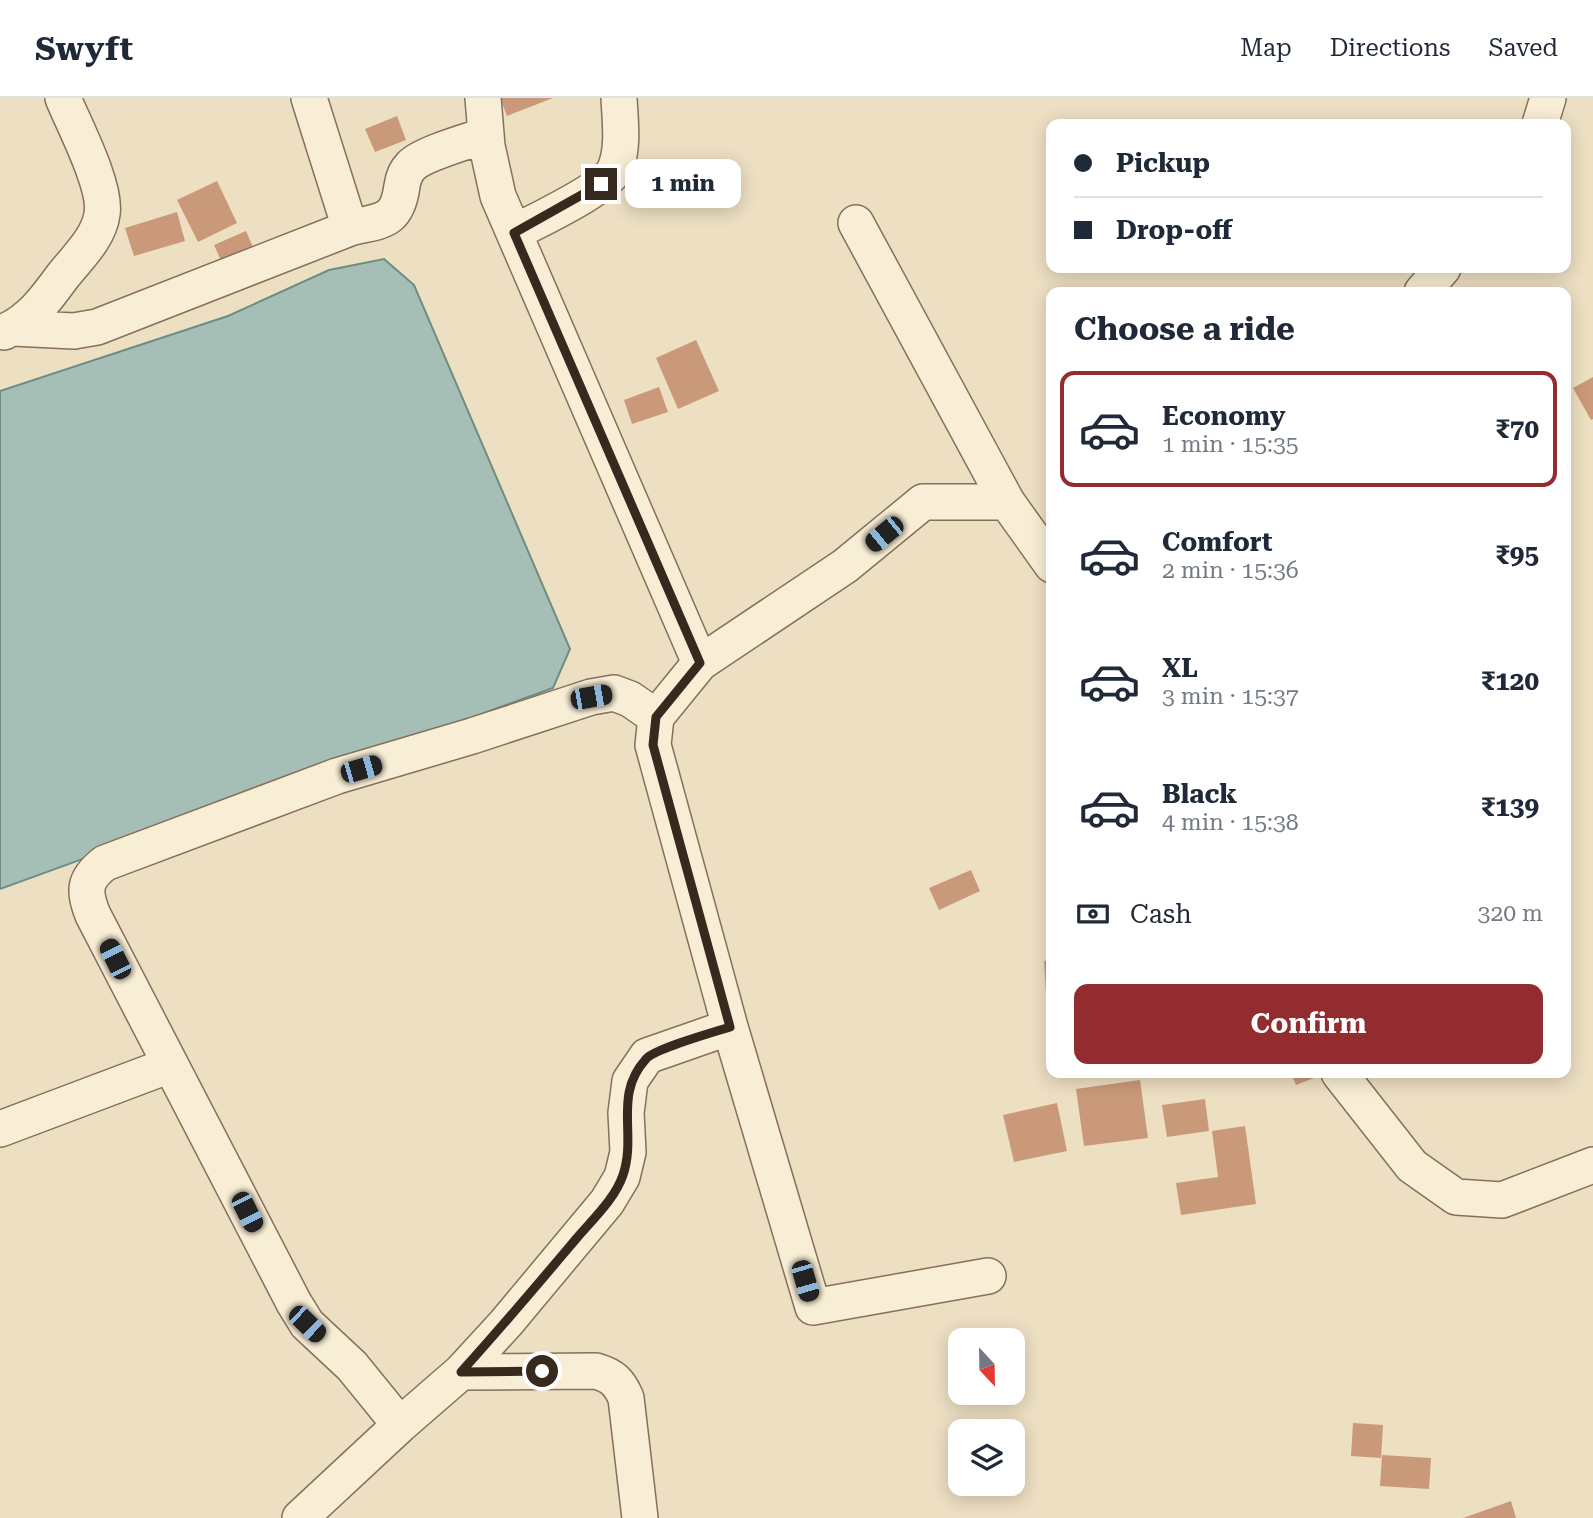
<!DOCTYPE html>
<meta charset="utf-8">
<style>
body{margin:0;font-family:"Roboto Serif",serif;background:#f6f6f7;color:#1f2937;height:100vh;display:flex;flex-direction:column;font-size:26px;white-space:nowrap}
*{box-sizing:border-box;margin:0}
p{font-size:23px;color:#747a83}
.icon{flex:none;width:38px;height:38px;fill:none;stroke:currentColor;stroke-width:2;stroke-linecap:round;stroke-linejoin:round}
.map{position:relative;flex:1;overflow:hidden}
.side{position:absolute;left:1046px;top:189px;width:525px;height:791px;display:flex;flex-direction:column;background:#fff;border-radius:14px;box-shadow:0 4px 18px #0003}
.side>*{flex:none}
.top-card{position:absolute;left:1046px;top:21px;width:525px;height:154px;border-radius:14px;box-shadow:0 4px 18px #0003;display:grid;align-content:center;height:154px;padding:0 28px;background:#fff}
.needle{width:46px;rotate:158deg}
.tools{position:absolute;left:948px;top:1230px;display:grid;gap:14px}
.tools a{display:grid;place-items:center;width:77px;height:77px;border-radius:14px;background:#fff;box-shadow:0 4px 18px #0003;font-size:35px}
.end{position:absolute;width:32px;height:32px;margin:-16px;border:9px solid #36291e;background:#fff;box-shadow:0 0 0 4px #fff}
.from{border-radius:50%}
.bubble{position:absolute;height:49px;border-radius:14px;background:#fff;box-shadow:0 4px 18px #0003;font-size:23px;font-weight:700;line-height:49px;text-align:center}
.car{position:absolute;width:21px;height:42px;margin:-21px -10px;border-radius:9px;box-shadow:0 0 5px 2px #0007;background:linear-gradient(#222 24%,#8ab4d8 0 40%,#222 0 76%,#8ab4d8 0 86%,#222 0)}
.top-card b{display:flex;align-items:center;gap:24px;height:66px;font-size:26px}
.top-card b+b{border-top:2px solid #e0e1e3}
.top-card i{width:18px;height:18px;background:#1f2937}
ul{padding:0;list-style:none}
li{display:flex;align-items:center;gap:21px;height:116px;margin:0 14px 10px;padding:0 14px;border:4px solid transparent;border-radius:14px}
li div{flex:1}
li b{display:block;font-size:26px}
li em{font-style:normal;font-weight:700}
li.selected{border-color:#932c2f}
li>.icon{width:63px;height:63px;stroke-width:1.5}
h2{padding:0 28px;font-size:32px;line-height:84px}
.pay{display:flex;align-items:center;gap:18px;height:77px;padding:0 28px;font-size:26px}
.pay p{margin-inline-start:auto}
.button{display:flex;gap:14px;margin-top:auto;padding:14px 28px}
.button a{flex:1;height:80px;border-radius:14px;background:#932c2f;color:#fff;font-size:28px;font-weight:700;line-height:80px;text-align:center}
header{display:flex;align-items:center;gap:42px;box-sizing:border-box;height:98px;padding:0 35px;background:#fff;border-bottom:2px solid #e0e1e3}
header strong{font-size:33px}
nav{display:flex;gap:38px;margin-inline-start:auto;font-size:24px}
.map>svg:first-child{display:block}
.water{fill:#a5bfb7;stroke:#6c8d84;stroke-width:2}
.building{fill:#ca9979}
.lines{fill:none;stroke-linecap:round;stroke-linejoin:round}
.minor-casing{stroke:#86705a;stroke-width:38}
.minor{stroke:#f8edd5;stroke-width:35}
.route{stroke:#36291e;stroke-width:9}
</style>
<header>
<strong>Swyft</strong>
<nav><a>Map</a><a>Directions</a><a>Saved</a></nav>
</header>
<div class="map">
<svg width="1593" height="1420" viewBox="0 0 1593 1420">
<rect width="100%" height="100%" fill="#eddfc2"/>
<path class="water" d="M384 161 414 187 570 551 553 590 0 791V293L228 218 329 172Z"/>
<path class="building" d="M500 0H553L507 18Z
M397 18 406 42 375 54 365 31Z
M217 83 237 125 198 144 177 102Z
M177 114 185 143 134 158 125 130Z
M246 133 256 156 225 171 214 147Z
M696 242 719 293 678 311 656 260Z
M1593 279V321L1591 322 1573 290Z
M659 289 668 314 632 326 624 302Z
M971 772 980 793 939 812 929 790Z
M1052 862V910H1047L1044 863Z
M1291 975H1327L1296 987Z
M1140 982 1148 1040 1084 1048 1076 991Z
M1205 1001 1209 1033 1167 1039 1162 1007Z
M1057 1005 1067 1053 1014 1064 1003 1017Z
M1245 1028 1256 1106 1181 1117 1176 1085 1218 1079 1212 1033Z
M1353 1325 1383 1327 1381 1360 1351 1358Z
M1382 1357 1431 1360 1429 1391 1380 1388Z
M1511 1403 1516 1420H1463Z"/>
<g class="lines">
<defs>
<path id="minor" d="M309 0 350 130
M483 0 487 48 498 98 700 565
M1540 26 1548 0
M856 125 1007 404
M514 135C535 123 606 91 615 71 624 50 620 22 619 0
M1422 194 1443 170
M13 230 74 233 97 229 350 130C382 122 397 125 402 88 403 81 406 73 411 68 422 56 469 43 486 37
M4 234C30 223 46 201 62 179 76 161 99 140 102 116 107 89 74 27 63 0
M730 929 813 1209 988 1178
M1339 975 1412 1068 1456 1099 1502 1102 1593 1067
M0 1031 170 967
M461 1274 596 1273C613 1278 619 1284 626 1300L640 1420
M400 1327 352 1268 307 1226 294 1205 93 817C83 793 84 781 105 765L337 678 472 638 591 599 614 595 630 601 656 619
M300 1420 400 1327 461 1274 506 1225 607 1104 622 1079 628 1054 626 1015 630 983 647 958 730 929 653 647 656 619 700 565 845 468 923 404H1007L1052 467"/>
</defs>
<use href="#minor" class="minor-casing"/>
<use href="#minor" class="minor"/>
</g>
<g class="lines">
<path class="route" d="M542 1273 461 1274C501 1230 538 1186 576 1141 592 1122 615 1101 623 1077 637 1036 613 997 646 961 654 951 714 934 730 929L653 647 656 619 700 565 514 135 601 86"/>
</g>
</svg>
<div class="tools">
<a><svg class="needle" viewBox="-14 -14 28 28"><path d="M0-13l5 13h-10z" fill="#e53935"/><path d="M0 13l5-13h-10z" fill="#747a83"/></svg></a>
<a><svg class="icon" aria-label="layers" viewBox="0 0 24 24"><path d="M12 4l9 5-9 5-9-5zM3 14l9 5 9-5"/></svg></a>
</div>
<i class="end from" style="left:542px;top:1273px"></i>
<i class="end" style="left:601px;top:86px"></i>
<div class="bubble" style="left:625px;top:61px;width:116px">1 min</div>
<i class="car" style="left:884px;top:436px;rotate:231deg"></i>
<i class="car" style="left:591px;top:599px;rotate:80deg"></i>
<i class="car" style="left:361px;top:671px;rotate:74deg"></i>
<i class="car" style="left:115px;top:861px;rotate:333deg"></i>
<i class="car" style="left:247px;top:1114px;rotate:153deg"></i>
<i class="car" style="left:805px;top:1183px;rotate:164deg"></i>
<i class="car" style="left:307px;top:1226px;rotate:134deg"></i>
<div class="top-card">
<b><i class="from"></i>Pickup</b>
<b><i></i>Drop-off</b>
</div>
<section class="side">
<h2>Choose a ride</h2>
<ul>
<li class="selected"><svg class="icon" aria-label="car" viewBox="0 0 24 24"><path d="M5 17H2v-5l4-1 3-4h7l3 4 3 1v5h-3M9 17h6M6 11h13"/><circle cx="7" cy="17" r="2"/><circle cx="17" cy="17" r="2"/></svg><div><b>Economy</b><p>1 min · 15:35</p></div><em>₹70</em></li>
<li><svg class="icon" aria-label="car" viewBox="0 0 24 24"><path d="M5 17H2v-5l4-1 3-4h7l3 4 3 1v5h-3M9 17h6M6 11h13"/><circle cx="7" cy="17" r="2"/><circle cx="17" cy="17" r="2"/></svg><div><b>Comfort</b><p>2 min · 15:36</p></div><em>₹95</em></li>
<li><svg class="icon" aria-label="car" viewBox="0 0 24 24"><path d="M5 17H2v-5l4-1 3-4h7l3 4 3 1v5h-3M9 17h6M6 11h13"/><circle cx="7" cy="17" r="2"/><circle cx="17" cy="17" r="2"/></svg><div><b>XL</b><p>3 min · 15:37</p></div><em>₹120</em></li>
<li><svg class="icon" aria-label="car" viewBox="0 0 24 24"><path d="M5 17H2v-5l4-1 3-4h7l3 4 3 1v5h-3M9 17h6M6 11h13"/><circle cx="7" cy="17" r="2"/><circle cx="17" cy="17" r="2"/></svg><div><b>Black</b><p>4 min · 15:38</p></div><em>₹139</em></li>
</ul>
<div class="pay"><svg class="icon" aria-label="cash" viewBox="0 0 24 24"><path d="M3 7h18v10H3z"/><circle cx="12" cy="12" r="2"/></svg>Cash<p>320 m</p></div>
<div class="button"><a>Confirm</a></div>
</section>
</div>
